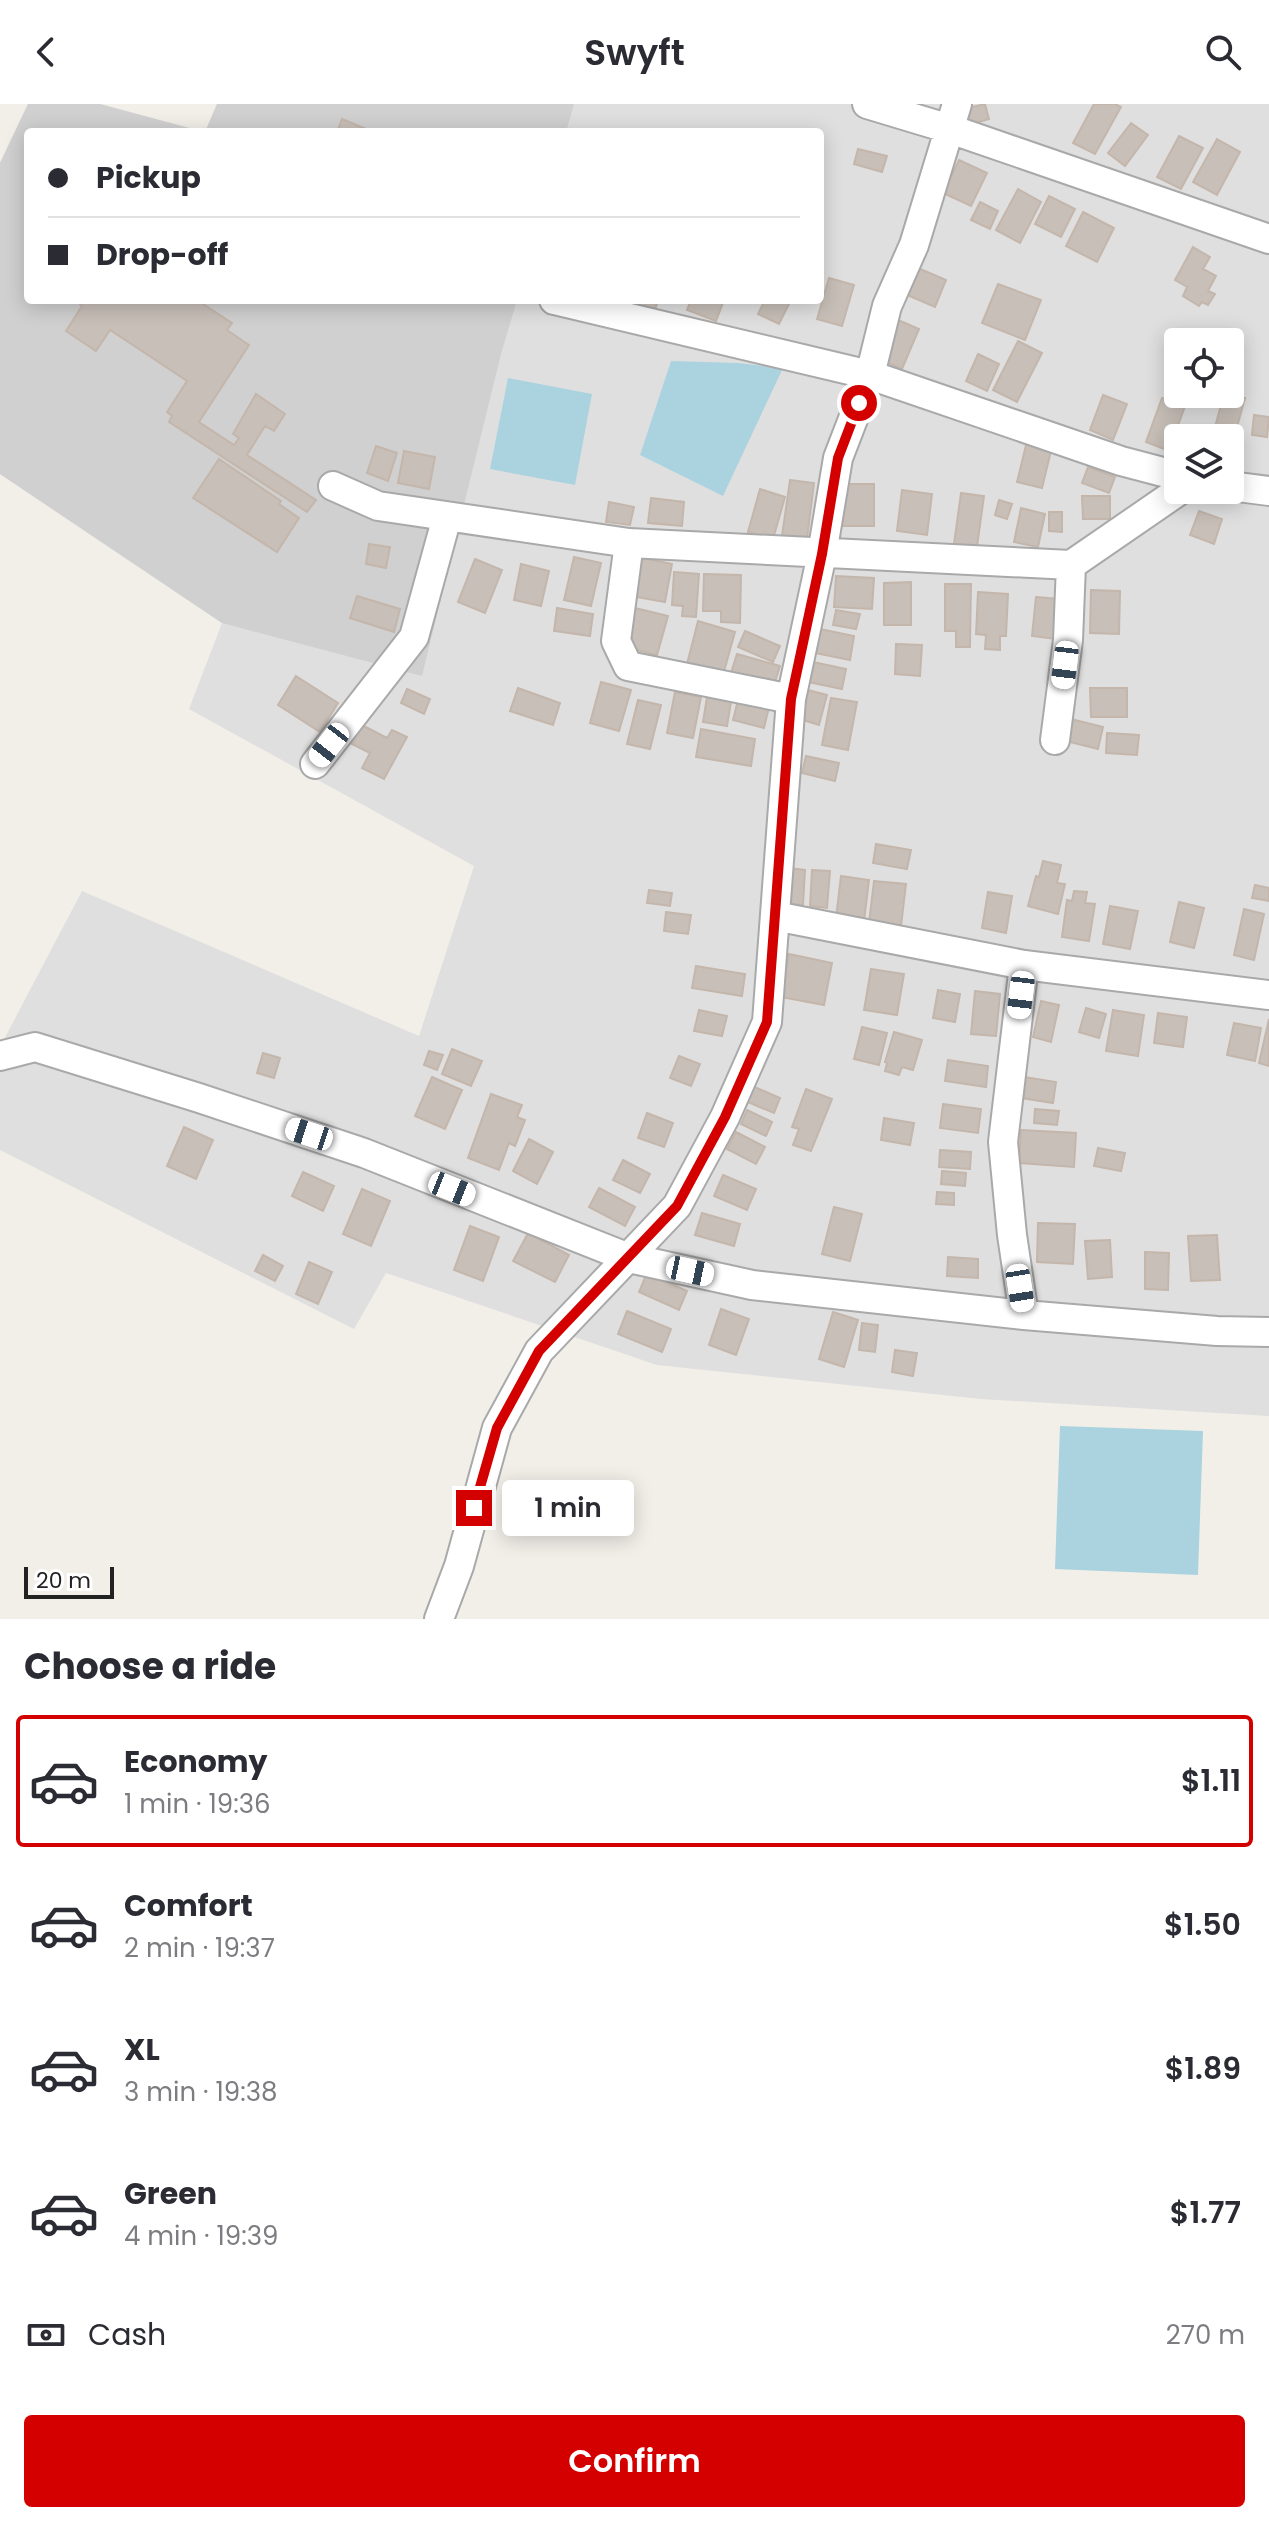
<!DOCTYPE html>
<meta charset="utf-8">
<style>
body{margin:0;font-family:Poppins,sans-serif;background:#f2f2f3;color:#2b2b33;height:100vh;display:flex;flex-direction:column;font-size:30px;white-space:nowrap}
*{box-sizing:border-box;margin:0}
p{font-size:26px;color:#7c7c81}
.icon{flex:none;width:44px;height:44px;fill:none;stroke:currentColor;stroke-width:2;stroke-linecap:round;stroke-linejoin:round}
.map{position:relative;height:1515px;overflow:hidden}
.panel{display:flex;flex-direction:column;background:#fff;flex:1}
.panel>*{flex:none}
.guide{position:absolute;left:24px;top:24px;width:800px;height:176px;border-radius:8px;box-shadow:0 4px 20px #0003;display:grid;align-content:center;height:176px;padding:0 24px;background:#fff}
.tools{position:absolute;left:1164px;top:224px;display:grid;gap:16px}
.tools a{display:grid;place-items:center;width:80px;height:80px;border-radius:8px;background:#fff;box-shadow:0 4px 20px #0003;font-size:40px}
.scale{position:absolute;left:24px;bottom:20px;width:90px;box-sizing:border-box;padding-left:8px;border:4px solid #222;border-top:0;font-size:22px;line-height:28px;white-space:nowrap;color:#222;-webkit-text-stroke:6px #fff;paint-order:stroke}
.end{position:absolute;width:36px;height:36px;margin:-18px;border:10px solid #d40000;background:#fff;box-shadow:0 0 0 4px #fff}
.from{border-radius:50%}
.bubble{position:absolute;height:56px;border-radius:8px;background:#fff;box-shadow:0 4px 20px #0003;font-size:26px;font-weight:600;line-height:56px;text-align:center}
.car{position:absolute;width:24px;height:48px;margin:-24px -12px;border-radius:10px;box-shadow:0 0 6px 2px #0007;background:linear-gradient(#fff 24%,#345 0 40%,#fff 0 76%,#345 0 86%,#fff 0)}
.guide b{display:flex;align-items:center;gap:28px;height:76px;font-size:30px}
.guide b+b{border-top:2px solid #e1e1e2}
.guide i{width:20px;height:20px;background:#2b2b33}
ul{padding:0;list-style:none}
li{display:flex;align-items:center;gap:24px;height:132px;margin:0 16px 12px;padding:0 8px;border:4px solid transparent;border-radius:8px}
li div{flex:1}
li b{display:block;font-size:30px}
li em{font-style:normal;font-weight:600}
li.active{border-color:#d40000}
li>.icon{width:72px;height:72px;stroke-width:1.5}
h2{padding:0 24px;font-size:36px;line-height:96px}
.pay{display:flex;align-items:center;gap:20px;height:88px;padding:0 24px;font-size:30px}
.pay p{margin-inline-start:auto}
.primary-button{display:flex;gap:16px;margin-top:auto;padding:16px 24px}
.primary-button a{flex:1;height:92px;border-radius:8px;background:#d40000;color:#fff;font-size:32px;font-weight:600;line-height:92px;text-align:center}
header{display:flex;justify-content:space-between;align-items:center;height:104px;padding:0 24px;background:#fff;font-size:36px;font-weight:600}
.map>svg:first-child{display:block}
.residential{fill:#e0dfdf;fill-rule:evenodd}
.religious{fill:#d0d0d0}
.water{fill:#aad3df}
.building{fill:#c7bfb8;stroke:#c4b6ab;stroke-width:2}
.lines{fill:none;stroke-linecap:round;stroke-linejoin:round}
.street-casing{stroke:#a9a9a9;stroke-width:32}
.street{stroke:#fff;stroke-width:28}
.route{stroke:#d40000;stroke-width:10}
</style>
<header><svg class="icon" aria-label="back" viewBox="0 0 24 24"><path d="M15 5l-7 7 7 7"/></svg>Swyft<svg class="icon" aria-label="search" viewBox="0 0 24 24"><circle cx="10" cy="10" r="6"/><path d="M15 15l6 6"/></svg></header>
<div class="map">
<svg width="1269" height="1515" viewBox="0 0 1269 1515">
<rect width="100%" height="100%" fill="#f2efe9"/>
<path class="residential" d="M28 0H100L204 28H28V196H820V28H205L217 0H1269V1312L981 1295 657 1261 386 1169 354 1225 0 1046V943L82 787 419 932 474 762 189 605 222 519 0 370V59ZM1178 238H1230V290H1178ZM1178 334H1230V386H1178Z"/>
<path class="religious" d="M28 0H100L204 28H28V196H517L501 250 422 572 222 519 0 370V59Z
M217 0H574L566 28H205Z"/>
<path class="water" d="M671 257 738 259 783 264 723 392 640 351Z
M508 274 592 290 575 381 490 365Z
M1060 1322 1203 1327 1198 1471 1055 1465Z"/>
<path class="building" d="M985 0 989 15 964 22 960 6Z
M1094 0H1115L1121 3 1095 50 1073 39Z
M342 15 373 28H337Z
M1131 19 1148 31 1125 62 1108 49Z
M1179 32 1203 44 1181 85 1157 73Z
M1217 35 1240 48 1217 91 1193 78Z
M858 45 887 52 882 68 854 60Z
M959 56 987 69 971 102 943 89Z
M1018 85 1041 98 1020 139 996 126Z
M1049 92 1075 105 1061 133 1035 120Z
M980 98 998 107 990 125 971 116Z
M1083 108 1114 124 1097 158 1066 142Z
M1193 143 1210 153 1203 165 1216 172 1208 187 1215 190 1208 201 1202 198 1199 202 1183 192 1187 183 1175 176Z
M918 164 946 176 935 203 907 191Z
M829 174 854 181 842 222 817 215Z
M998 180 1041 196 1025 236 982 219Z
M197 196 232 219 227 226 249 241 199 318 234 341 239 334 233 330 256 290 285 310 274 327 265 322 247 351 316 396 307 408 169 318 172 312 167 308 187 277 110 226 96 247 66 227 82 202 76 196Z
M622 196H658L655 206Z
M691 196H724L716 217 687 206Z
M765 196H791L779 220 758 210Z
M898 216 919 225 902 265 881 256Z
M1018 237 1042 249 1017 298 993 286Z
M978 250 999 260 987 287 966 277Z
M1224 290 1245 294 1231 345 1230 334H1212Z
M1103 291 1127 300 1113 336 1090 326Z
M1162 294 1185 302 1169 347 1146 338Z
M1254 311 1269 313 1267 333 1252 331Z
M1027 337 1052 343 1042 384 1017 378Z
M376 342 397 349 388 377 367 369Z
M404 347 435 353 429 385 398 379Z
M219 355 281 397 279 400 299 414 277 448 193 394Z
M1088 363 1115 373 1109 389 1082 379Z
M790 376 814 379 807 435 782 432Z
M842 380H874V422H842Z
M760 385 785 393 773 435 748 428Z
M902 386 932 390 927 431 897 427Z
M961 389 984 392 977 443 954 440Z
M1082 392H1110V415H1083Z
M651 394 684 398 682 422 648 419Z
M999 396 1012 400 1007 415 995 411Z
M609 398 634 403 630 421 606 418Z
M1021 404 1045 410 1038 443 1014 438Z
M1199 407 1222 415 1214 440 1190 431Z
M1049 408H1062V428L1049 427Z
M369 440 390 443 386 464 366 460Z
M574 453 601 459 591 502 564 496Z
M639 453 672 460 665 498 631 492Z
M475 455 502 466 485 509 458 498Z
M521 460 549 467 541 502 514 496Z
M674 468 699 470 696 513 682 512 683 502 672 501Z
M704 470 741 471 740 519 721 518V507H703Z
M836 472 874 474 872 505 834 503Z
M911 478V521H884V479Z
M945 480H971L970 543H956V527H945Z
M1091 486 1120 487 1119 530 1090 529Z
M978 488 1008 490 1006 532H1000V546L985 545 986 531 976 530Z
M357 492 400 505 394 528 350 514Z
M1036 493 1060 495 1055 535 1032 532Z
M557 504 593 510 590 532 554 527Z
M635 504 668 512 657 551 625 543Z
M836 506 860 510 856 525 833 521Z
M698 517 735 528 723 571 687 560Z
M820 525 854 532 850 556 815 549Z
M745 527 780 542 773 558 738 543Z
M896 540 922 541 920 572 895 570Z
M737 550 780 562 773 584 730 572Z
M813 558 846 565 842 585 808 578Z
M296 572 338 599 320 628 278 601Z
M601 578 631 586 619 627 590 619Z
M518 584 560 599 553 621 510 607Z
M1090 584H1127V613H1091Z
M407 585 430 595 424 610 401 599Z
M808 586 827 591 819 621 800 615Z
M708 587 732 592 727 622 703 618Z
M675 588 701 593 693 634 667 629Z
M831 594 857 598 848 646 822 641Z
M638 596 661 601 650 645 627 640Z
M738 596 769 603 764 624 733 616Z
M1071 615 1103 623 1098 645 1066 637Z
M358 619 387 634 392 626 407 633 384 675 362 664 370 649 348 638Z
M701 625 755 635 751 662 696 653Z
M1107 629 1139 631 1137 651 1106 649Z
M806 652 839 659 835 677 802 669Z
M876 740 911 746 907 765 873 759Z
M1043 757 1061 761 1057 779 1065 780 1058 810 1028 802 1036 772 1039 773Z
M789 764 805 766 803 801 787 800Z
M812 766 830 767 827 804 810 802Z
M841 772 869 776 864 817 836 814Z
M874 777 906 780 901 822 869 819Z
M1255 781 1269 784V797L1252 794Z
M649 786 672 789 670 802 647 799Z
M1074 787 1087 788 1085 799 1095 800 1089 837 1062 833 1067 796 1072 797Z
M988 788 1012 792 1006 829 982 824Z
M1179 798 1204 804 1194 844 1170 838Z
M1110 802 1138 807 1130 845 1103 840Z
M1244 805 1264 810 1254 856 1234 851Z
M666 808 691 811 688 830 664 827Z
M789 850 832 859 824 901 781 893Z
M696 862 745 870 742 892 692 884Z
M871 865 904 870 897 911 864 906Z
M938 886 960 890 955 918 933 914Z
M975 887 1000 890 996 932 971 930Z
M1041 897 1059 901 1051 938 1033 933Z
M1086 904 1106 910 1099 934 1079 928Z
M699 906 727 912 722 932 694 927Z
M1113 906 1144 911 1138 952 1106 947Z
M1158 909 1187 913 1183 943 1154 939Z
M1269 915V962L1259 959Z
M1234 919 1261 924 1255 957 1227 951Z
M862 923 887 929 879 961 854 955Z
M894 928 922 936 913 966 902 963 899 971 885 967 887 959 885 958Z
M452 945 482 957 471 982 442 970Z
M429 947 443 951 437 966 424 961Z
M263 949 280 954 274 974 257 969Z
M679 952 700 960 691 982 670 974Z
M948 956 988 962 986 983 945 977Z
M1018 972 1056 978 1053 999 1015 993Z
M432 973 462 986 445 1025 415 1012Z
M750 981 780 994 774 1009 743 996Z
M806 985 832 995 811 1047 793 1041 799 1025 792 1023Z
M491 990 522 1001 517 1013 525 1016 515 1042 509 1039 499 1066 468 1054Z
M943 1000 981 1005 978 1029 940 1024Z
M1035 1005 1059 1007 1057 1021 1034 1019Z
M747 1006 772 1018 766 1032 741 1020Z
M647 1009 673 1019 664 1043 638 1034Z
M884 1014 914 1019 910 1041 881 1036Z
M184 1023 213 1036 196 1075 167 1062Z
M1021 1026 1076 1029 1074 1063 1019 1059Z
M736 1028 765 1043 756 1060 727 1045Z
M529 1035 553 1048 537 1080 513 1067Z
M1098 1044 1125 1049 1121 1067 1094 1062Z
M940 1046 971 1048 970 1065 939 1063Z
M623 1056 650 1070 640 1089 613 1076Z
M942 1067 966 1069 965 1082 941 1080Z
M303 1068 334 1082 323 1107 292 1092Z
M723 1071 756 1085 747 1106 714 1092Z
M599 1084 635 1103 625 1122 589 1103Z
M362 1085 390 1097 371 1142 343 1130Z
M937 1088 954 1089V1101L936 1100Z
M834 1103 862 1110 850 1157 822 1150Z
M702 1109 740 1120 734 1142 695 1131Z
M1038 1119 1075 1120 1073 1160 1037 1158Z
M470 1122 499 1133 483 1177 454 1166Z
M528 1129 569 1151 555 1178 513 1157Z
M1217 1131 1220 1176 1191 1177 1188 1132Z
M1110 1136 1112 1173 1088 1175 1085 1137Z
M1145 1148 1169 1149 1168 1186 1145 1185Z
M263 1151 283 1162 275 1177 255 1167Z
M948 1153 978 1155V1174L947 1172Z
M309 1158 332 1168 318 1200 296 1190Z
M647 1169 687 1187 679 1206 639 1188Z
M721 1205 749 1215 736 1251 709 1241Z
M627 1207 671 1225 662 1248 618 1230Z
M833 1208 858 1216 844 1263 819 1255Z
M862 1219 878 1221 875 1248 859 1246Z
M895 1246 917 1249 913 1272 892 1268Z"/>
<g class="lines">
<defs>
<path id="street" d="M867 0 950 25 1269 135
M554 196 870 271 1121 357 1178 372
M333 382 378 402 629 439 1071 461 1180 386
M1230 382 1269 387
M629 439 616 537 628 562 791 595
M1055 636 1068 536 1071 461
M315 660 414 533 447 413
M775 812 1024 861 1269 891
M1024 861 1003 1038 1012 1131 1024 1211
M0 952 35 943 199 994 364 1049 629 1154 752 1181 1024 1211 1217 1227 1269 1228
M439 1515 459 1462 497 1324 539 1247 677 1102 725 1013 767 918 791 595 822 450 838 354 870 271 887 202 914 141 957 0"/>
</defs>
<use href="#street" class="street-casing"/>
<use href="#street" class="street"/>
</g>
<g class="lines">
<path class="route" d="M474 1404 497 1324 539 1247 677 1102 725 1013 767 918 791 595 822 450 838 354 859 299"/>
</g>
</svg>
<div class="tools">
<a><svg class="icon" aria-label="locate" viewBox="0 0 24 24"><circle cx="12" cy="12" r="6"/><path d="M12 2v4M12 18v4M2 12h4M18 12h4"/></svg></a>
<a><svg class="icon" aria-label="layers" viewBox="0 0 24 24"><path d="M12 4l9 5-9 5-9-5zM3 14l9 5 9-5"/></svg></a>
</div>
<div class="scale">20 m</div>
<i class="end from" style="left:859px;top:299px"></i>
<i class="end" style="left:474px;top:1404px"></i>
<div class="bubble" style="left:502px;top:1376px;width:132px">1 min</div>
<i class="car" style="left:1065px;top:561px;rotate:187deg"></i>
<i class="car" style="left:329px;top:641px;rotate:218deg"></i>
<i class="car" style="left:1021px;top:891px;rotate:187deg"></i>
<i class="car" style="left:309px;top:1030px;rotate:288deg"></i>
<i class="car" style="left:452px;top:1085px;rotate:112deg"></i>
<i class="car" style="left:690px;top:1167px;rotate:102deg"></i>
<i class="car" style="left:1020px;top:1184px;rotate:171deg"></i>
<div class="guide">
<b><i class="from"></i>Pickup</b>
<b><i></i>Drop-off</b>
</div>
</div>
<section class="panel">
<h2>Choose a ride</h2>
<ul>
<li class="active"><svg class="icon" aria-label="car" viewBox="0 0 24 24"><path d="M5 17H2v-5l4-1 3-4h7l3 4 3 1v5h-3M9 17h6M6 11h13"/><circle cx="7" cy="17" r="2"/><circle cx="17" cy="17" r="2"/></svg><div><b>Economy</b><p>1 min · 19:36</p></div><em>$1.11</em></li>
<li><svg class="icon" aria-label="car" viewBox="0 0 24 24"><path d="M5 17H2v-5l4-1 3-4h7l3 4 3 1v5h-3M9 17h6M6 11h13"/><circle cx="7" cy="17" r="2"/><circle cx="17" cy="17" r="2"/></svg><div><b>Comfort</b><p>2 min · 19:37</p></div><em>$1.50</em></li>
<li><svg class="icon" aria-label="car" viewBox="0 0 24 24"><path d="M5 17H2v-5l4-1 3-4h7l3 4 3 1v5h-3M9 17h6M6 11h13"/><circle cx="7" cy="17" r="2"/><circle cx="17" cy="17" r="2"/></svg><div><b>XL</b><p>3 min · 19:38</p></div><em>$1.89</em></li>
<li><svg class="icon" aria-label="car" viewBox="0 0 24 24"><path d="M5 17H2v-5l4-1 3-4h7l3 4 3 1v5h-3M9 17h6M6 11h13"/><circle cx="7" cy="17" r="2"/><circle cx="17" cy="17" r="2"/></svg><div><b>Green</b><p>4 min · 19:39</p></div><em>$1.77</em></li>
</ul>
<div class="pay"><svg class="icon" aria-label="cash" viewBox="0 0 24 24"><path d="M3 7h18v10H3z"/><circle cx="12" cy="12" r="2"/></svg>Cash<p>270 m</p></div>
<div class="primary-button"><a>Confirm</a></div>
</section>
